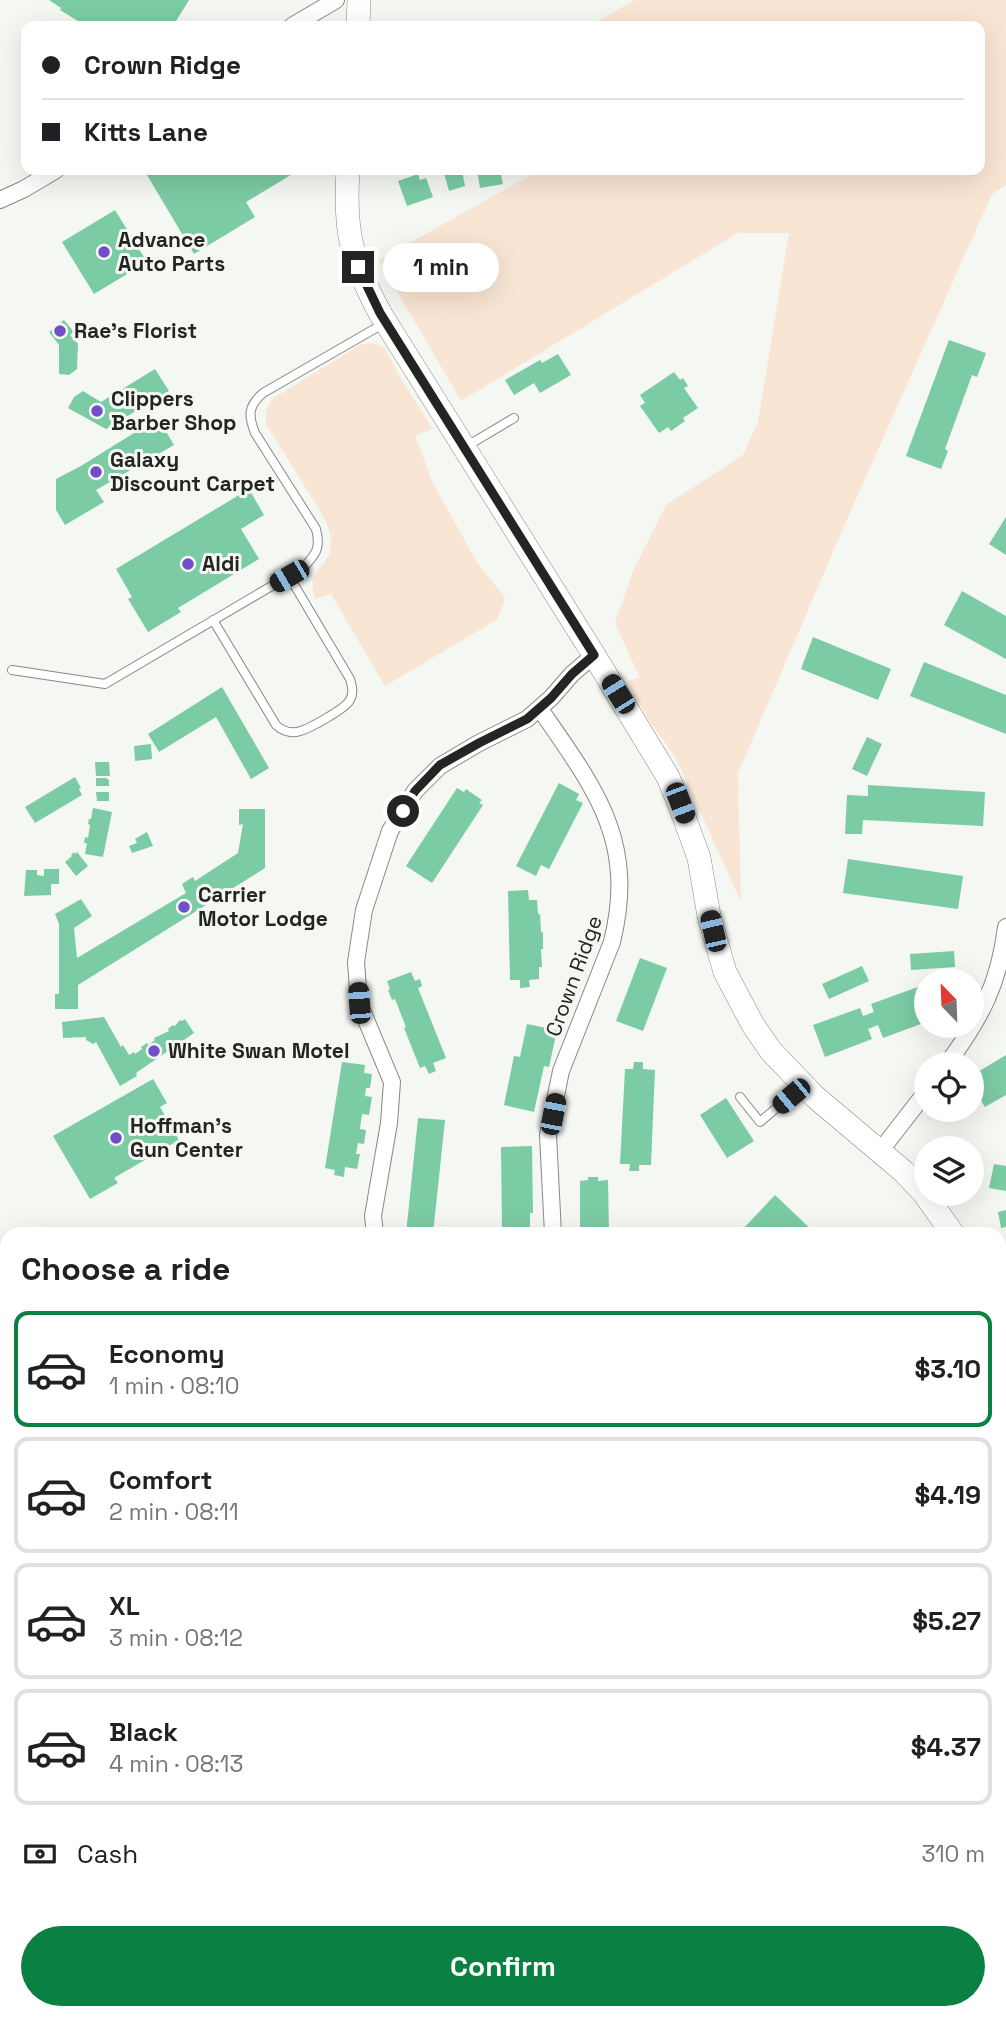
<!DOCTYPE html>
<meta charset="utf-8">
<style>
body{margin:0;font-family:"Space Grotesk",sans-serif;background:#f2f2f2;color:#202124;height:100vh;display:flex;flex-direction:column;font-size:26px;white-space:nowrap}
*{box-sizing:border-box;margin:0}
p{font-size:23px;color:#757577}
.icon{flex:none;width:38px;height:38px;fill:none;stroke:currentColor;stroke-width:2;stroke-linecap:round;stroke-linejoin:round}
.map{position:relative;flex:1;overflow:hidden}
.drawer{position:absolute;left:0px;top:1227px;width:1006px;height:793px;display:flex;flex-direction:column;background:#fff;border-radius:21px 21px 0 0;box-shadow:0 7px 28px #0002}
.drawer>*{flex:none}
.banner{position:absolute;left:21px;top:21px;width:964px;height:154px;border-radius:14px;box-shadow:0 7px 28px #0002;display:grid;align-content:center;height:154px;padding:0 21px;background:#fff}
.needle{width:46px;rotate:337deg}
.buttons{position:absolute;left:914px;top:968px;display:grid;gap:14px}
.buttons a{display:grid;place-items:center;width:70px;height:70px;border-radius:50%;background:#fff;box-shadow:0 7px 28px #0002;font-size:35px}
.end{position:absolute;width:32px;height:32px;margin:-16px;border:9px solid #242523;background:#fff;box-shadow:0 0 0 4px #fff}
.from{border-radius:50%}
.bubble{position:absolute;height:49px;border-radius:24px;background:#fff;box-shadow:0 7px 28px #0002;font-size:23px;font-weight:700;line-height:49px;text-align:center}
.car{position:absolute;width:21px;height:42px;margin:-21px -10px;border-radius:9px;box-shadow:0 0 5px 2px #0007;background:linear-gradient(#222 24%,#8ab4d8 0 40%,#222 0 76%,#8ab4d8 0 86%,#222 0)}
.banner b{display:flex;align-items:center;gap:24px;height:66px;font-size:26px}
.banner b+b{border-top:2px solid #e0e0e0}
.banner i{width:18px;height:18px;background:#202124}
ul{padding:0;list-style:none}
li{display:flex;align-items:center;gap:21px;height:116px;margin:0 14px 10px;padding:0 7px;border:4px solid #e0e0e0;border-radius:14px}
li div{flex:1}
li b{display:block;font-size:26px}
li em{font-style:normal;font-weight:700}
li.current{border-color:#0b8043}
li>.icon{width:63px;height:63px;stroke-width:1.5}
h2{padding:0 21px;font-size:32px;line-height:84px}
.pay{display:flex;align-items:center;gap:18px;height:77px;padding:0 21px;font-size:26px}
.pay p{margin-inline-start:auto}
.cta{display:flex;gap:14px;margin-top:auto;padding:14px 21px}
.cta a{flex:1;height:80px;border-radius:42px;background:#0b8043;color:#fff;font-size:28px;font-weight:700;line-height:80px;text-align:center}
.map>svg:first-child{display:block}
.green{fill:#f9e5d3}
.building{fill:#7bcba4}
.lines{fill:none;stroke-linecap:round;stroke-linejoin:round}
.lane-casing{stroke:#878985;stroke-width:10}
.street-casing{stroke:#878985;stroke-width:18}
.secondary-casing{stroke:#878985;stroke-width:24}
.path{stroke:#b5b6b3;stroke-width:2.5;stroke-dasharray:2 5;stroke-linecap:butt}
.lane{stroke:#fff;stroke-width:8}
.street{stroke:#fff;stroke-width:16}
.secondary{stroke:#fff;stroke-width:23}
.route{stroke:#242523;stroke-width:9}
.poi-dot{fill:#714fc9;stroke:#f5f7f3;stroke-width:2.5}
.labels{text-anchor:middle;stroke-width:6;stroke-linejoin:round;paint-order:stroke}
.poi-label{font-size:21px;font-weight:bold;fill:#242523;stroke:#f5f7f3;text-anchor:start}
.street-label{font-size:21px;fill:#242523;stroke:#f5f7f3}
</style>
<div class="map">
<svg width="1006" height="2018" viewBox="0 0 1006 2018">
<rect width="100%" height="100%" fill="#f5f7f3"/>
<path class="green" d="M635 0H1006V185L992 194 852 508 738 773 741 902 676 758 646 716 627 681 640 678 615 623 633 571 666 505 743 455 758 422 789 233H738L461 401 379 260 540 170H980V26H589Z
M371 343 384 347 400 377 433 429 415 435 431 479 476 561 505 598 498 619 385 686 331 594 315 599C304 565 334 569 331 539 328 519 314 502 304 485 291 465 279 444 266 424L267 408 272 399 360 345Z
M501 2013 720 2012V2018H500Z"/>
<path class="building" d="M49 0H189L173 26H86L60 10 61 8Z
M144 170H299L246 202 255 217 194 254Z
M462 170 465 186 449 191 444 173Z
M477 170H500L503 184 480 188Z
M418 174 420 180 426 178 433 197 407 206 398 181Z
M115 210 147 262 94 294 62 242Z
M64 320 74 332 70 335 78 344 77 369 69 375 59 374V345L49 332Z
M949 340 986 353 977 377 972 375 945 449 948 451 941 469 906 456Z
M558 354 571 375 540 393 534 383 514 395 505 380 540 360 542 363Z
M155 369 169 391 106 429 68 408 74 397 83 391 101 402Z
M674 372 680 380 683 378 688 386 684 388 698 408 683 418 685 421 671 431 668 427 659 433 640 406 645 403 640 395Z
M158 418 174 445 96 490 104 502 65 525 56 510V479L81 466Z
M249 489 264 515 241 529 259 559 178 608 181 612 148 632 128 599 132 597 116 569Z
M1006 517V555L989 544Z
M962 591 1006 616V659L944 625Z
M813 637 891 669 878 700 801 669Z
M924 662 1006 695V734L910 696Z
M222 687 269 768 251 779 216 717 159 752 148 734Z
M867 737 882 744 867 776 852 769Z
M151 744 152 759 135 761 134 746Z
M95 762H109L110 776H96Z
M75 777 81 788 79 789 82 795 35 823 25 807Z
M96 778H106L109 780V786H96Z
M559 783 579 794 576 800 583 803 549 869 541 865 536 876 516 866Z
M868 785 985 792 983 826 863 820 862 834H845L847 795 868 796Z
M457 788 464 792 466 789 482 800 479 803 483 805 432 883 406 866Z
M96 792H109V801H97Z
M93 808 112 812 103 857 85 854 87 843H84L85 837 88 838 90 825 88 824 89 819H91Z
M239 809H265V868L78 985V1009H55V994H59V924L55 914 81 899 92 916 74 928 77 958 186 893 182 884 193 877 195 881 238 853 243 824 239 825Z
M147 832 153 846 132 853 129 846 137 843 135 839Z
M74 852 75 854 77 852 88 866 76 876 65 862 72 856 71 855Z
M848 859 963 876 958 909 843 893Z
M44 869H59V884H51V895L24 896 26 870H37V875L44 876Z
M528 890 529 900H537L538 914H540L541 932H543V949H541L542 967H539V979L529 980 530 987 520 988V980H510L508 891Z
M954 951 955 967 911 970 910 954Z
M640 958 667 968 643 1031 616 1021Z
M862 966 869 981 829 999 822 984Z
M411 972 415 981 420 979 422 986 418 988 446 1058 433 1063 436 1071 429 1074 425 1066 420 1068 404 1028 406 1027 395 999 392 1000 388 990 390 989 387 981Z
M926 984V1022L883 1038 878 1025 868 1029 872 1039 825 1057 813 1025 860 1008 863 1016 874 1012 871 1004Z
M104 1017 121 1047 123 1045 129 1055 134 1052 135 1054 142 1049 141 1047 147 1043 148 1045 155 1040 154 1038 169 1031 168 1029 173 1025 175 1026 180 1020 182 1021 185 1019 194 1033 136 1073 137 1076 120 1086 96 1042 93 1044 86 1040V1037L63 1038 62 1022Z
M527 1024 557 1030 549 1067 544 1066 534 1112 504 1105 514 1056 520 1057Z
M1006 1055V1095L985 1107 971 1085V1076Z
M342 1062 365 1065 364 1073 372 1074 370 1088H366L365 1096 372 1097 369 1115 362 1114 360 1129 366 1130 364 1144 358 1143 356 1154H360L357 1169 345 1167 344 1177 334 1175 335 1170 325 1168Z
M634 1062H643V1069L655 1070 651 1165H639V1171H629L630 1164H620L625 1069H633Z
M153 1079 167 1103 160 1107 179 1140 114 1178 118 1183 90 1199 53 1136Z
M726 1098 754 1141 727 1158 700 1115Z
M418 1118 445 1120 433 1234H406Z
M532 1146 533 1213H530V1230L520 1231V1234H511V1231H502L501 1147Z
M994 1164 1006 1166V1191L989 1188Z
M588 1177H598V1181L608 1180 609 1234H580V1181L588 1180Z
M775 1195 816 1234H744L741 1231Z
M1006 1210V1227L1001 1228 998 1212Z
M1006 1432V1493L999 1496V1434Z
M1006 1817V1854L999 1848V1825Z
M999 1937 1006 1943V2011L999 2005Z
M796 2012H845L847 2018H798Z"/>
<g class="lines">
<defs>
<path id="lane" d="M467 446 514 418
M213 620 276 725C281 730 289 733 296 732 306 731 345 709 350 700 354 693 352 686 350 679L289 576
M12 670 105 684 304 567C316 554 321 548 316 529L255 433C248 415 248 406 263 393L383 324
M740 1097 760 1122 801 1087"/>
<path id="street" d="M292 26 336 0
M0 200 24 189 56 170
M540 709C595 789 637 840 612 942L561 1071 548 1135 553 1234
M947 1064C981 1018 999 984 1006 927
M881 1150 926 1092
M375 1234 373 1216 389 1123 392 1082 359 1003 356 962 364 910 390 831 415 791 440 766 479 743 527 719 551 698 572 674 594 655
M999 1338 1006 1333
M999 1792 1006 1787
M999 1891 1006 1897
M750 2012 751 2018"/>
<path id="secondary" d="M358 26 359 0
M348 170C344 231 351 259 380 313L594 655 668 777 679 803 699 858 709 916 725 972 753 1025 771 1051 814 1096 903 1171 924 1193 953 1234
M999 1308 1006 1318"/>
</defs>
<use href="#lane" class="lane-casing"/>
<use href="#street" class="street-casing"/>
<use href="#secondary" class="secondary-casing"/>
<path class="path" d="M589 2012 590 2018"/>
<use href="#lane" class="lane"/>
<use href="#street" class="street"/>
<use href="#secondary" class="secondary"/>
</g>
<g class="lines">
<path class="route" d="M358 267 380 313 594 655 572 674 551 698 527 719 479 743 440 765 415 791 403 811"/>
</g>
<g class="poi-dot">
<circle cx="104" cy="252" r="7"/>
<circle cx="60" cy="331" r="7"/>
<circle cx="97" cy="411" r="7"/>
<circle cx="96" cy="472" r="7"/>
<circle cx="188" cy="564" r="7"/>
<circle cx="184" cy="907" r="7"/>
<circle cx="154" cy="1051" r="7"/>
<circle cx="116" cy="1138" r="7"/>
</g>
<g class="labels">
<g class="poi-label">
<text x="118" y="247">Advance<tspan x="118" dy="24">Auto Parts</tspan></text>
<text x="74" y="338">Rae's Florist</text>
<text x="111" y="406">Clippers<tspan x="111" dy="24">Barber Shop</tspan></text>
<text x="110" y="467">Galaxy<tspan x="110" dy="24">Discount Carpet</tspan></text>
<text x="202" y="571">Aldi</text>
<text x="198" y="902">Carrier<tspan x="198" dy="24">Motor Lodge</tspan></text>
<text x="168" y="1058">White Swan Motel</text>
<text x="130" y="1133">Hoffman's<tspan x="130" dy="24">Gun Center</tspan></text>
</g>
<g class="street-label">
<text transform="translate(574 976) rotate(-70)" y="7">Crown Ridge</text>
</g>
</g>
</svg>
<div class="buttons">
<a><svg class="needle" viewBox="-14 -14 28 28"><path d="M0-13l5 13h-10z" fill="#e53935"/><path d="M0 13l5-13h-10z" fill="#757577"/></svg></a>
<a><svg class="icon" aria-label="locate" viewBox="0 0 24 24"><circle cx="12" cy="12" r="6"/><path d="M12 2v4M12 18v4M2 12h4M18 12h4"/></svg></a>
<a><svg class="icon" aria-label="layers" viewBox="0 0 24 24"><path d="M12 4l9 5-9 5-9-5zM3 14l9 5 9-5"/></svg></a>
</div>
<i class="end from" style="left:403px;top:811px"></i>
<i class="end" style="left:358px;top:267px"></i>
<div class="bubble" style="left:383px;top:243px;width:116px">1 min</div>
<i class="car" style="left:289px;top:576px;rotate:240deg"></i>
<i class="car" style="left:618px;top:694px;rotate:328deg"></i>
<i class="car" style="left:680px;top:803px;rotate:159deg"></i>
<i class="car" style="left:713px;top:931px;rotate:347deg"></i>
<i class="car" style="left:359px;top:1003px;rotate:356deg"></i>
<i class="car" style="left:791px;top:1096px;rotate:230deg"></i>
<i class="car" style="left:553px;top:1114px;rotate:11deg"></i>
<div class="banner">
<b><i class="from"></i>Crown Ridge</b>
<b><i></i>Kitts Lane</b>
</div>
<section class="drawer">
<h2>Choose a ride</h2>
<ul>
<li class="current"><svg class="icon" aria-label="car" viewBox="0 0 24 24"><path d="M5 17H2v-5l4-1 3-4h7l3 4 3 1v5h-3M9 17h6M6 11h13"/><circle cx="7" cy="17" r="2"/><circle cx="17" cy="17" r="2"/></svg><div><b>Economy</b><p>1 min · 08:10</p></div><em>$3.10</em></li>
<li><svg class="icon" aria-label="car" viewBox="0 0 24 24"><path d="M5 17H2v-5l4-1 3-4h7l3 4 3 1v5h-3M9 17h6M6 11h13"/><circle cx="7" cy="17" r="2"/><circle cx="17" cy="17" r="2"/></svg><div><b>Comfort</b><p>2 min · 08:11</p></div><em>$4.19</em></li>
<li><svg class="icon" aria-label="car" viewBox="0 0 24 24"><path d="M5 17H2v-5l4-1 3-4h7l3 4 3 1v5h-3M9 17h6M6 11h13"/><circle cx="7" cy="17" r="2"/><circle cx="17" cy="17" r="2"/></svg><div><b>XL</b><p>3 min · 08:12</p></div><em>$5.27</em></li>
<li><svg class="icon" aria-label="car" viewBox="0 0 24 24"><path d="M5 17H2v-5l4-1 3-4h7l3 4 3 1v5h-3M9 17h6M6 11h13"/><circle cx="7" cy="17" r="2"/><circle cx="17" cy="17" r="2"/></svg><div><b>Black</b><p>4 min · 08:13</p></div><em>$4.37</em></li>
</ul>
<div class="pay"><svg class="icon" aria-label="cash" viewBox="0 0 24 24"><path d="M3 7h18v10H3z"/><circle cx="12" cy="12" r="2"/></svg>Cash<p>310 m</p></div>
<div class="cta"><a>Confirm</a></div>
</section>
</div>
